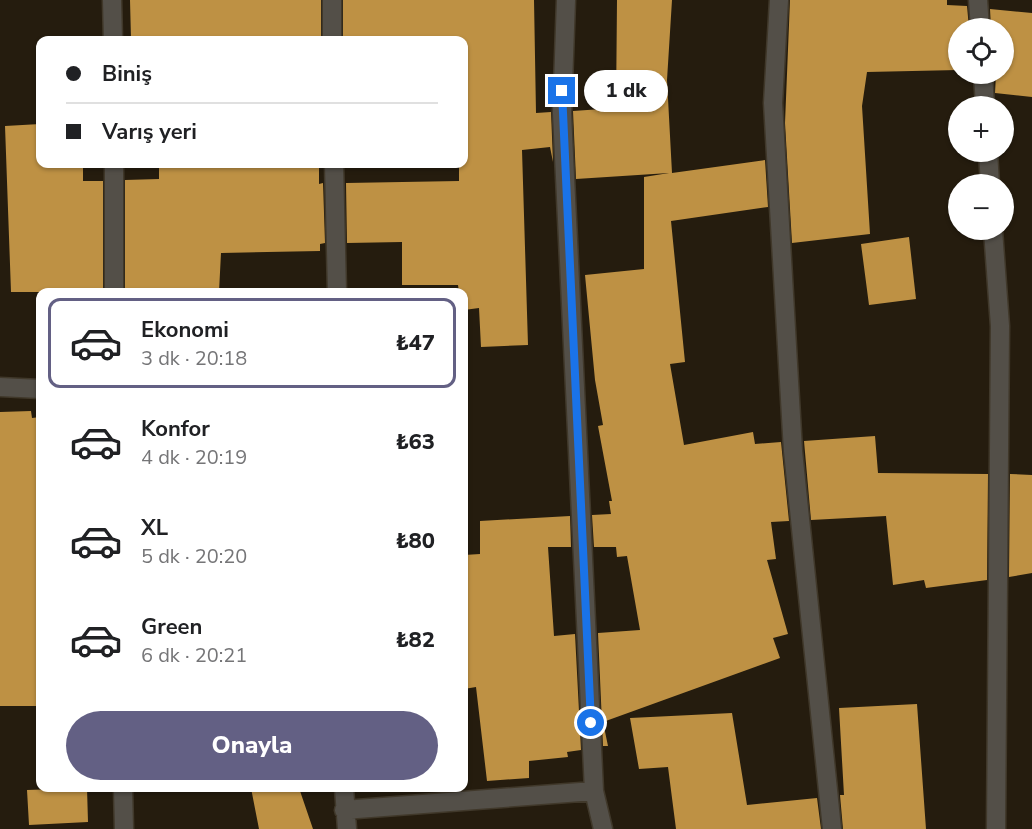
<!DOCTYPE html>
<html lang="tr">
<meta charset="utf-8">
<style>
body{margin:0;font-family:"Nunito Sans",sans-serif;background:#f2f2f2;color:#202124;height:100vh;display:flex;flex-direction:column;font-size:22px;white-space:nowrap}
*{box-sizing:border-box;margin:0}
p{font-size:20px;color:#757577}
.icon{flex:none;width:33px;height:33px;fill:none;stroke:currentColor;stroke-width:2;stroke-linecap:round;stroke-linejoin:round}
.map{position:relative;flex:1;overflow:hidden}
.drawer{position:absolute;left:36px;top:288px;width:432px;height:504px;display:flex;flex-direction:column;background:#fff;border-radius:12px;box-shadow:0 2px 4px #0004}
.drawer>*{flex:none}
.top-card{position:absolute;left:36px;top:36px;width:432px;height:132px;border-radius:12px;box-shadow:0 2px 4px #0004;display:grid;align-content:center;height:132px;padding:0 30px;background:#fff}
.buttons{position:absolute;left:948px;top:18px;display:grid;gap:12px}
.buttons a{display:grid;place-items:center;width:66px;height:66px;border-radius:50%;background:#fff;box-shadow:0 2px 4px #0004;font-size:30px}
.end{position:absolute;width:27px;height:27px;margin:-14px;border:8px solid #1a73e8;background:#fff;box-shadow:0 0 0 3px #fff}
.from{border-radius:50%}
.bubble{position:absolute;height:42px;border-radius:21px;background:#fff;box-shadow:0 2px 4px #0004;font-size:20px;font-weight:800;line-height:42px;text-align:center}
.top-card b{display:flex;align-items:center;gap:21px;height:57px;font-size:22px}
.top-card b+b{border-top:2px solid #e0e0e0}
.top-card i{width:15px;height:15px;background:#202124}
ul{padding:10px 0 0;list-style:none}
li{display:flex;align-items:center;gap:18px;height:90px;margin:0 12px 9px;padding:0 18px;border:3px solid transparent;border-radius:12px}
li div{flex:1}
li b{display:block;font-size:22px}
li em{font-style:normal;font-weight:800}
li.selected{border-color:#636084}
li>.icon{width:54px;height:54px;stroke-width:1.5}
.button{display:flex;gap:12px;margin-top:auto;padding:12px 30px}
.button a{flex:1;height:69px;border-radius:36px;background:#636084;color:#fff;font-size:24px;font-weight:800;line-height:69px;text-align:center}
.map>svg:first-child{display:block}
.building{fill:#be9144}
.lines{fill:none;stroke-linecap:round;stroke-linejoin:round}
.minor-casing{stroke:#40382a;stroke-width:21}
.minor{stroke:#534f48;stroke-width:18}
.route{stroke:#1a73e8;stroke-width:8}
</style>
<div class="map">
<svg width="1032" height="829" viewBox="0 0 1032 829">
<rect width="100%" height="100%" fill="#251c0e"/>
<path class="building" d="M130 0H321V40L131 39Z
M343 0H534L536 113 551 112 553 162 550 147 522 150 528 345 481 347 479 308 464 310V292H459L458 285H402V242L347 243 346 183 459 181V164H464V40H343Z
M617 0H672L667 80 672 173 765 160 768 207 671 221 685 362 670 364 684 445 753 432 755 444 781 442 789 521 771 522 776 559 767 560 788 634 773 638 780 658 603 722 608 746H603L598 633 640 630 627 556 617 557 616 547H594L592 515 611 514 609 501H612L598 426 603 425 595 380 585 275 644 269V177L669 173 576 179 573 111 616 108Z
M790 0H947V5L967 6 969 28H958V70L867 72 862 106 870 234 792 243 785 123Z
M990 9 1032 13V97L995 93 996 74H1004V28H991Z
M40 124V164H83V181H103V292H11L5 126Z
M159 164H319V184L323 183 325 243 320 244V251L221 253 219 292H125V180L159 179Z
M909 237 916 299 869 305 861 244Z
M31 411 32 418 40 417V706H0V412Z
M875 436 878 473 988 474 987 580 926 588 924 580 893 585 886 516 811 520 804 441Z
M1010 474 1032 475V573L1009 577Z
M570 516 571 547H548L554 636 575 634 581 750 567 752 568 757 529 761V778L487 781 476 687 464 689V555L480 554V521Z
M917 704 926 829H843L840 795H844L839 708Z
M732 713 747 805 817 798 821 829H676L668 767 639 769 630 718Z
M87 788 88 822 29 825 27 790Z
M251 788H299L313 829H259Z"/>
<g class="lines">
<defs>
<path id="minor" d="M112 0 113 40
M332 0V40
M566 0 562 113 594 791 603 829
M779 0 773 103 793 451 832 829
M978 0 980 28
M983 74 985 106
M988 152 990 184
M334 164 337 292
M993 230 1000 326 996 829
M114 292V164
M0 387 40 389
M123 788 124 829
M344 788 347 829
M344 810 594 791"/>
</defs>
<use href="#minor" class="minor-casing"/>
<use href="#minor" class="minor"/>
</g>
<g class="lines">
<path class="route" d="M562 91 591 723"/>
</g>
</svg>
<div class="buttons">
<a><svg class="icon" aria-label="locate" viewBox="0 0 24 24"><circle cx="12" cy="12" r="6"/><path d="M12 2v4M12 18v4M2 12h4M18 12h4"/></svg></a>
<a>+</a>
<a>−</a>
</div>
<i class="end from" style="left:591px;top:723px"></i>
<i class="end" style="left:562px;top:91px"></i>
<div class="bubble" style="left:584px;top:70px;width:84px">1 dk</div>
<div class="top-card">
<b><i class="from"></i>Biniş</b>
<b><i></i>Varış yeri</b>
</div>
<section class="drawer">
<ul>
<li class="selected"><svg class="icon" aria-label="car" viewBox="0 0 24 24"><path d="M5 17H2v-5l4-1 3-4h7l3 4 3 1v5h-3M9 17h6M6 11h13"/><circle cx="7" cy="17" r="2"/><circle cx="17" cy="17" r="2"/></svg><div><b>Ekonomi</b><p>3 dk · 20:18</p></div><em>₺47</em></li>
<li><svg class="icon" aria-label="car" viewBox="0 0 24 24"><path d="M5 17H2v-5l4-1 3-4h7l3 4 3 1v5h-3M9 17h6M6 11h13"/><circle cx="7" cy="17" r="2"/><circle cx="17" cy="17" r="2"/></svg><div><b>Konfor</b><p>4 dk · 20:19</p></div><em>₺63</em></li>
<li><svg class="icon" aria-label="car" viewBox="0 0 24 24"><path d="M5 17H2v-5l4-1 3-4h7l3 4 3 1v5h-3M9 17h6M6 11h13"/><circle cx="7" cy="17" r="2"/><circle cx="17" cy="17" r="2"/></svg><div><b>XL</b><p>5 dk · 20:20</p></div><em>₺80</em></li>
<li><svg class="icon" aria-label="car" viewBox="0 0 24 24"><path d="M5 17H2v-5l4-1 3-4h7l3 4 3 1v5h-3M9 17h6M6 11h13"/><circle cx="7" cy="17" r="2"/><circle cx="17" cy="17" r="2"/></svg><div><b>Green</b><p>6 dk · 20:21</p></div><em>₺82</em></li>
</ul>
<div class="button"><a>Onayla</a></div>
</section>
</div>
